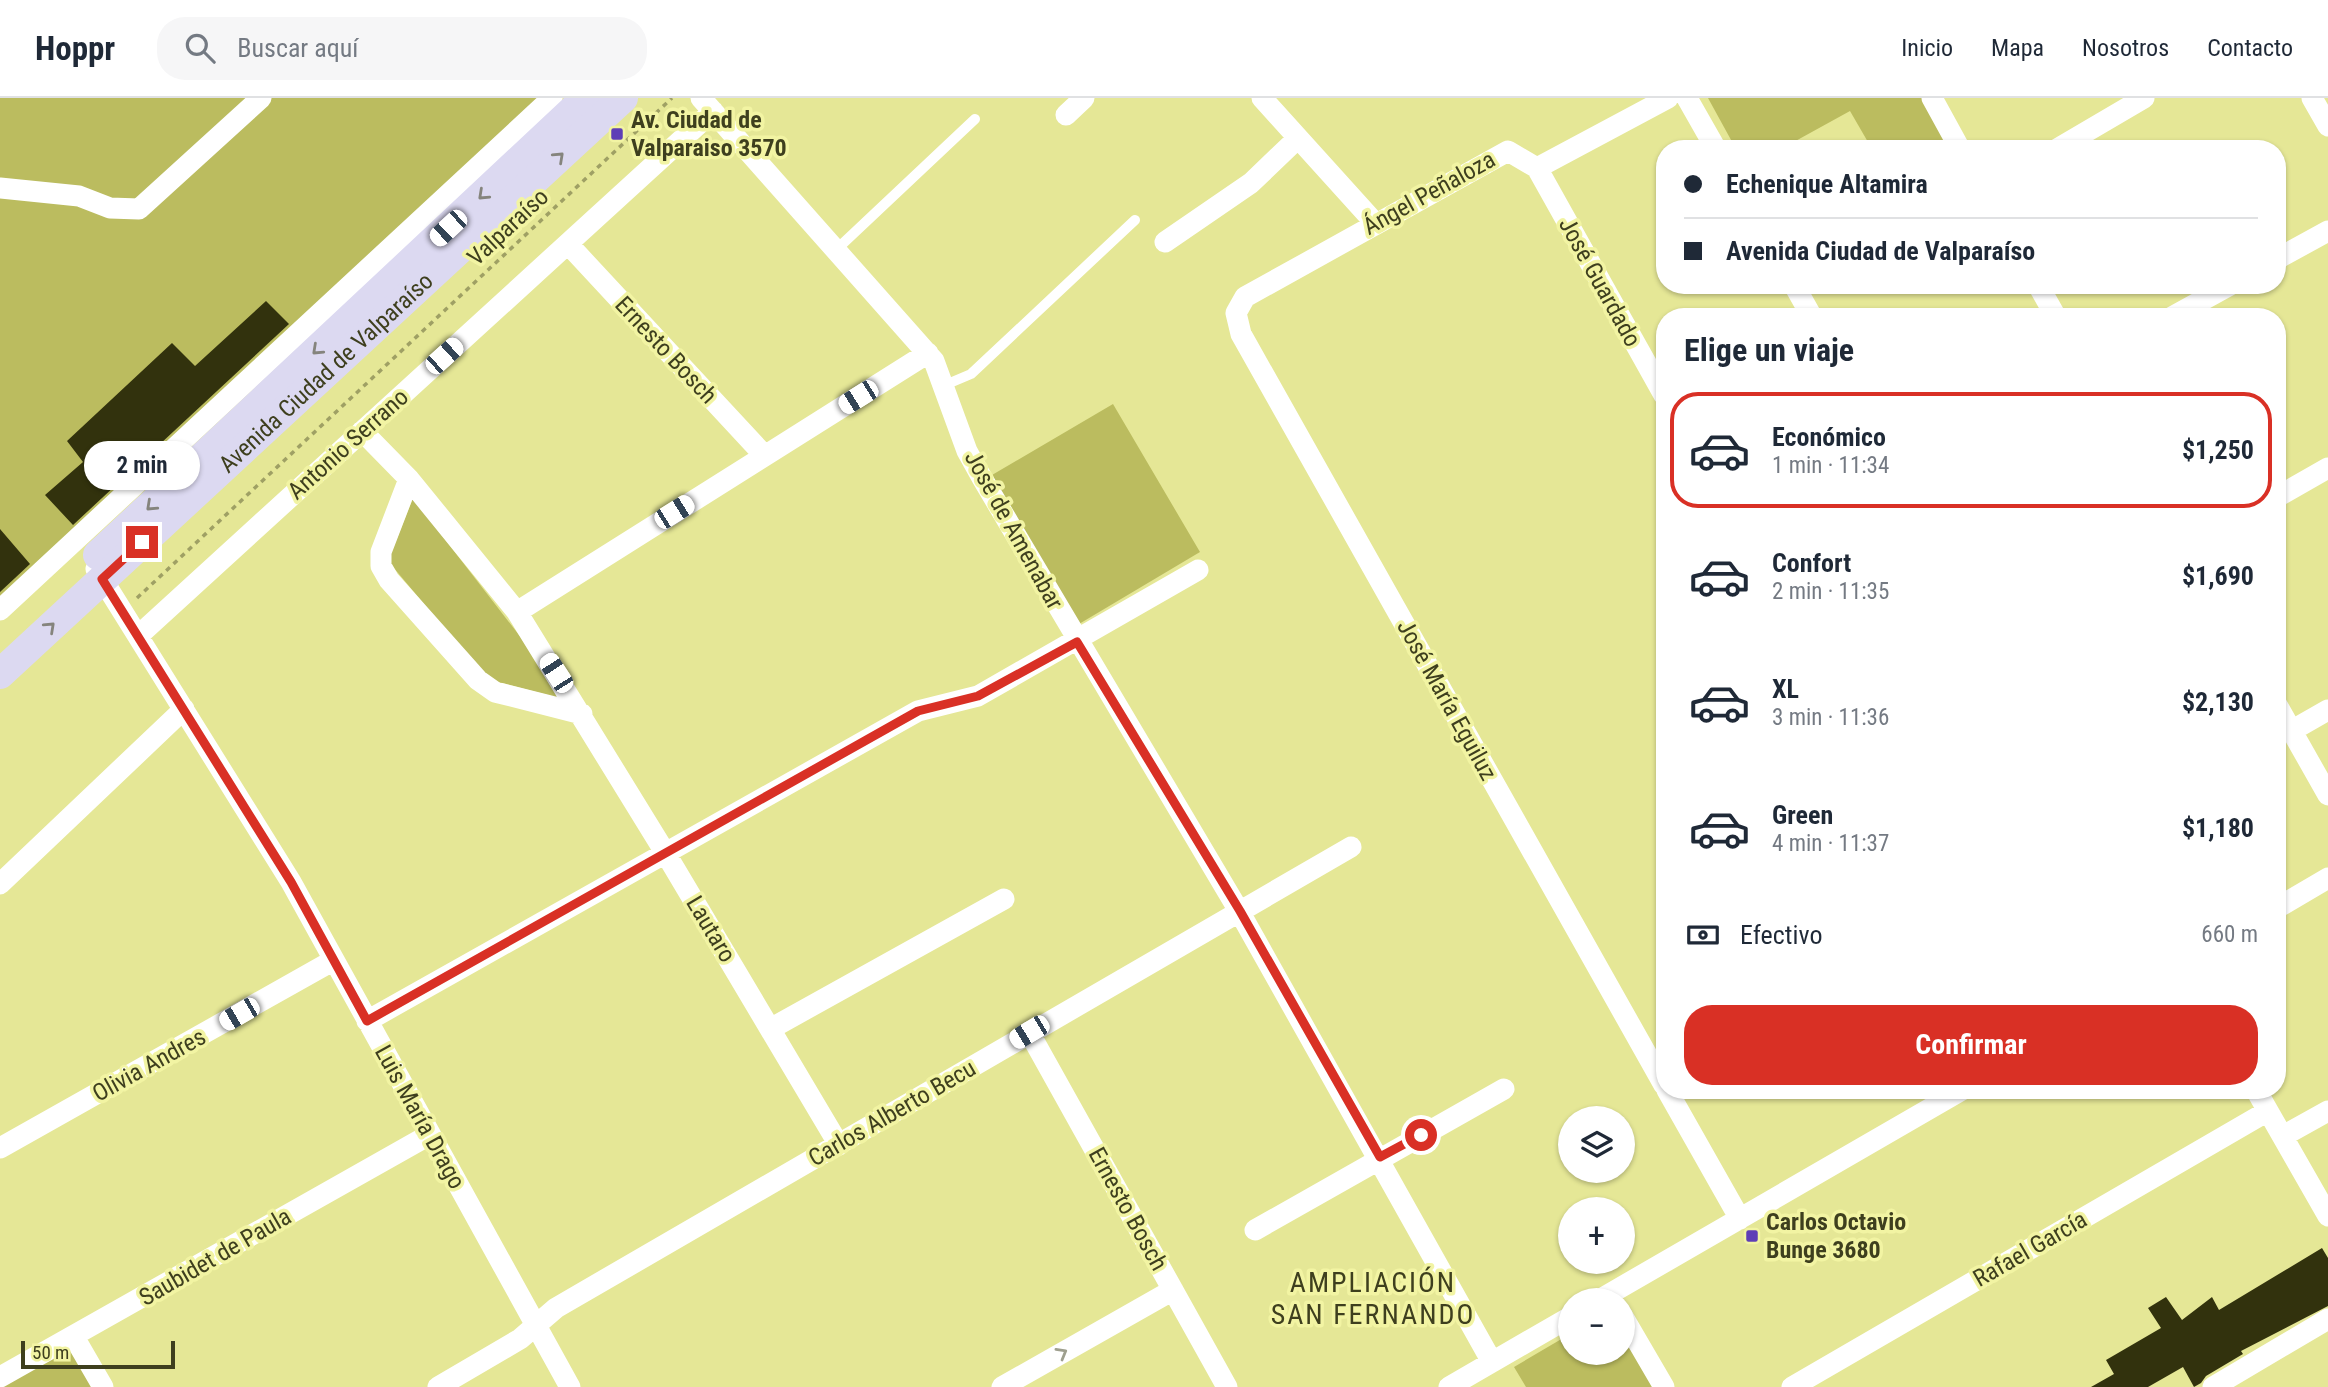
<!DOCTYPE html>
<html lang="es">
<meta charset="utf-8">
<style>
body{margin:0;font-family:"Roboto Condensed",sans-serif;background:#f6f6f7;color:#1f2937;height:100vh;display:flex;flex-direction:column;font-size:26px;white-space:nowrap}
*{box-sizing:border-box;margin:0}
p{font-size:23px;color:#747a83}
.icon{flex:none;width:38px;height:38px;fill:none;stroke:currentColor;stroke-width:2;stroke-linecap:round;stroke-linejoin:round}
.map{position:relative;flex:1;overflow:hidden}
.drawer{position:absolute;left:1656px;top:210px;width:630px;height:791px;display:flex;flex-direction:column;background:#fff;border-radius:28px;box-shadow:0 2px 5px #0004}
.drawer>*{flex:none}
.hud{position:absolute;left:1656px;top:42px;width:630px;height:154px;border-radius:28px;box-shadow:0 2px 5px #0004;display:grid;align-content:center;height:154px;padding:0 28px;background:#fff}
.tools{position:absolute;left:1558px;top:1008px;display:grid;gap:14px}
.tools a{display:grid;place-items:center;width:77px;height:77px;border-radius:50%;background:#fff;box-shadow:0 2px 5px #0004;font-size:35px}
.scale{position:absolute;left:21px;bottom:18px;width:154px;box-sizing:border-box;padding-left:7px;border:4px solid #3e3f1e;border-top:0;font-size:19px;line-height:24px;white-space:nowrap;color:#3e3f1e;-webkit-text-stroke:5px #f2f4a3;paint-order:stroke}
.end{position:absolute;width:32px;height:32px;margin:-16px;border:9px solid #d93025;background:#fff;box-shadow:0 0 0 4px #fff}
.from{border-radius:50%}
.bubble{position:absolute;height:49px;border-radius:24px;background:#fff;box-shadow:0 2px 5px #0004;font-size:23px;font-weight:700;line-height:49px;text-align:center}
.car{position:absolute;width:21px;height:42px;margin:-21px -10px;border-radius:9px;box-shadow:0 0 5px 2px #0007;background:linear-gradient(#fff 24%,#345 0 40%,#fff 0 76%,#345 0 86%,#fff 0)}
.hud b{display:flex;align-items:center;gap:24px;height:66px;font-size:26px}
.hud b+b{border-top:2px solid #e0e1e3}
.hud i{width:18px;height:18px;background:#1f2937}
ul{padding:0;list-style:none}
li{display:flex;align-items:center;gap:21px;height:116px;margin:0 14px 10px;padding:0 14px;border:4px solid transparent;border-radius:28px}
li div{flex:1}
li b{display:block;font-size:26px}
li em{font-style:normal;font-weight:700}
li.active{border-color:#d93025}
li>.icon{width:63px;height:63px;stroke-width:1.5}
h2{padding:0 28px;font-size:32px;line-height:84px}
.pay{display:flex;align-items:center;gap:18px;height:77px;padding:0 28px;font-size:26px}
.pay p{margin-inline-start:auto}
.button{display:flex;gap:14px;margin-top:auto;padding:14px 28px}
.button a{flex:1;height:80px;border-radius:28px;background:#d93025;color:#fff;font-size:28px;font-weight:700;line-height:80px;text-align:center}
header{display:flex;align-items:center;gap:42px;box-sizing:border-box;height:98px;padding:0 35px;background:#fff;border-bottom:2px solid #e0e1e3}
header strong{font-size:33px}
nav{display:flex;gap:38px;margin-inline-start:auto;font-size:24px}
.search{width:490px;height:63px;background:#f6f6f7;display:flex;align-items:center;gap:18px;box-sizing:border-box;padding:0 24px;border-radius:28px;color:#747a83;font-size:26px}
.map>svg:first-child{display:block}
.green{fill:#bbbc5f}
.building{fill:#32320d}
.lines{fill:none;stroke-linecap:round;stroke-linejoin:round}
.path{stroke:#9fa064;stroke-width:3.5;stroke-dasharray:5 5;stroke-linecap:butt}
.service{stroke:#fff;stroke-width:10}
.minor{stroke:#fff;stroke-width:21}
.secondary{stroke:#dcd9f1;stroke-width:30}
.oneway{stroke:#85847d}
.oneway2{stroke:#9e9f8e}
.route{stroke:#d93025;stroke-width:9}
.poi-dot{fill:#5e3eb6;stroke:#f2f4a3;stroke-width:2.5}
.labels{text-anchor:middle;stroke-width:7;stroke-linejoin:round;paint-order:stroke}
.poi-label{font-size:24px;font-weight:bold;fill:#3e3f1e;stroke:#f2f4a3;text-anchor:start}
.street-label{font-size:24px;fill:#3e3f1e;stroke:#f2f4a3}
.quarter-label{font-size:28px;letter-spacing:2px;fill:#3e3f1e;stroke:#f2f4a3}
</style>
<header>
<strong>Hoppr</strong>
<div class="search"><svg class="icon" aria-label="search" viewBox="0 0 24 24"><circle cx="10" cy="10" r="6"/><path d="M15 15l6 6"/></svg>Buscar aquí</div>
<nav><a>Inicio</a><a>Mapa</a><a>Nosotros</a><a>Contacto</a></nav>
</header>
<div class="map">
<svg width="2328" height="1289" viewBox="0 0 2328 1289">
<rect width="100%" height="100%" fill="#e5e796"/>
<path class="green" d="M0 0H552L0 515Z
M1708 0H1922L1950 51H1872L1850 13 1781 51H1736Z
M1113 306 1200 454 1079 526 992 377Z
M413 400 570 603 487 581 388 463Z
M1622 1232 1655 1289H1526L1514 1269 1570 1236V1255H1622Z
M71 1246 94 1289H0Z"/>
<path class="building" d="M266 203 289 226 73 427 45 397 83 364 67 343 172 245 195 268Z
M0 431 30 466 0 494Z
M2322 1150 2328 1160V1208L2241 1253 2243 1256 2206 1278 2201 1285 2194 1289 2183 1269 2148 1289H2091L2114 1276 2106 1262 2161 1230 2148 1210 2166 1199 2182 1222 2212 1199 2219 1212Z"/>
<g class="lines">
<path class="path" d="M137 500 672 0"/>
<path class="service" d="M837 151 975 21
M945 287 971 276 1135 122"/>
<path class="minor" d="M701 0 934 263 967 353 982 380 1239 813 1492 1264
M1262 0 1375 125
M1687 0 1716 51
M1932 0 1960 51
M2312 0 2328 28
M1066 17 1084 0
M2057 51 2144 0
M1537 70 1668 0
M0 90 79 98 110 110 139 111 261 0
M1165 144 1251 85 1298 40
M568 146 764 357
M2277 161 2328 133
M1794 187 1812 219
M2038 187 2056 219
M2172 219 2230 187
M1664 297 1537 70 1508 53 1245 199 1236 215 1241 236 1664 987
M362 333 409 381 517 514 666 756 839 1047
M409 381 381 454V468L389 482 478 582 495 594 582 616
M2277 399 2328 370
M96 471 291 784 570 1289
M0 512 552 0
M517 514 928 255
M138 538 713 13
M2277 607 2328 697
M2291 633 2328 612
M0 786 184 611
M2277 810 2328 780
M367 923 918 613 978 598 1198 472
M770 931 1004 801
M1029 934 1227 1289
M1667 992 1740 1121
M2256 992 2328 1118
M2283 1038 2328 1013
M0 1050 334 862
M1255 1132 1504 991
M1599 1202 1962 992
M1622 1217 1664 1289
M74 1239 103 1289
M0 1279 429 1037
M438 1289 520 1241 556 1210 1351 749
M1002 1289 1173 1192
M1449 1289 1570 1219
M1792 1289 2268 1013
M2213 1289 2328 1221"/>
<g class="secondary">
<path d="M98 457 586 0"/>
<path id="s1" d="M0 576 623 0"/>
</g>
</g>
<defs><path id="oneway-chevron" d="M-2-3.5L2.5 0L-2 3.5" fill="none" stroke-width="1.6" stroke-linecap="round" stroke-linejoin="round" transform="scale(1.75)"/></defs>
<g class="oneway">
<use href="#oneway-chevron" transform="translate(559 59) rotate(-43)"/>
<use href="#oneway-chevron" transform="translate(483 97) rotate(137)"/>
<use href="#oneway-chevron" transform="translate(317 252) rotate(137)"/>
<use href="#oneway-chevron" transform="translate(151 408) rotate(137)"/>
<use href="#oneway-chevron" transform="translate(50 529) rotate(-43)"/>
</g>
<use class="oneway2" href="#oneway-chevron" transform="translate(1062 1255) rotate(-30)"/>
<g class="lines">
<path class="route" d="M142 444 102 481 291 784 367 923 918 613 978 598 1077 544 1240 813 1380 1059 1421 1037"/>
</g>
<g class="poi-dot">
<rect x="610" y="29" width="14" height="14" rx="3.5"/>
<rect x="1745" y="1131" width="14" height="14" rx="3.5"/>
</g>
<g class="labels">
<g class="poi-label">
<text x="631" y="30">Av. Ciudad de<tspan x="631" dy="28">Valparaiso 3570</tspan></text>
<text x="1766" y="1132">Carlos Octavio<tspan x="1766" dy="28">Bunge 3680</tspan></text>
</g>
<g class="street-label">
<text transform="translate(1429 95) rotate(-29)" y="8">Ángel Peñaloza</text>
<text transform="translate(508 129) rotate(-43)" y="8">Valparaíso</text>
<text transform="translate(1600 184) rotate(61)" y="8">José Guardado</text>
<text transform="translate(666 252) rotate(47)" y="8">Ernesto Bosch</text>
<text dy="8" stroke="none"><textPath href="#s1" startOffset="444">Avenida Ciudad de Valparaíso</textPath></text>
<text transform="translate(348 346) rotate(-42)" y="8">Antonio Serrano</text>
<text transform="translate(1014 432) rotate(61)" y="8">José de Amenabar</text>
<text transform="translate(1447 602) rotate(61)" y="8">José María Eguiluz</text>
<text transform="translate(711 831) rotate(59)" y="8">Lautaro</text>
<text transform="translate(149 967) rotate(-29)" y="8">Olivia Andres</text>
<text transform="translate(892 1015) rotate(-30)" y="8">Carlos Alberto Becu</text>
<text transform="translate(420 1019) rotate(61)" y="8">Luis María Drago</text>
<text transform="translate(1128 1111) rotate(61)" y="8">Ernesto Bosch</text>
<text transform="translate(2030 1151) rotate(-30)" y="8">Rafael García</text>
<text transform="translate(215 1159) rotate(-30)" y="8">Saubidet de Paula</text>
</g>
<g class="quarter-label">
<text x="1373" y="1194">AMPLIACIÓN<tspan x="1373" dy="32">SAN FERNANDO</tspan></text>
</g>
</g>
</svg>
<div class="tools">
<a><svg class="icon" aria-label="layers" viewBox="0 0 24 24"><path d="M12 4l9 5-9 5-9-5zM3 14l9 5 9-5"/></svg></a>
<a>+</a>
<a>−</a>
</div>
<div class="scale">50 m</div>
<i class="end from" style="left:1421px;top:1037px"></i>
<i class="end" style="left:142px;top:444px"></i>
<div class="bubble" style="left:84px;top:343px;width:116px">2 min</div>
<i class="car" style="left:448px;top:130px;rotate:227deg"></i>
<i class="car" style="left:444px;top:258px;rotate:48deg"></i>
<i class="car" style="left:858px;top:299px;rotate:238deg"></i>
<i class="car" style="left:674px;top:414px;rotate:58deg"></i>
<i class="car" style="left:556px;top:575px;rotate:327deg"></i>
<i class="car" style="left:239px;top:916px;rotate:240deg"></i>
<i class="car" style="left:1029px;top:934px;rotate:239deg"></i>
<div class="hud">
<b><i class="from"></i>Echenique Altamira</b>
<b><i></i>Avenida Ciudad de Valparaíso</b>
</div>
<section class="drawer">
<h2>Elige un viaje</h2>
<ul>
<li class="active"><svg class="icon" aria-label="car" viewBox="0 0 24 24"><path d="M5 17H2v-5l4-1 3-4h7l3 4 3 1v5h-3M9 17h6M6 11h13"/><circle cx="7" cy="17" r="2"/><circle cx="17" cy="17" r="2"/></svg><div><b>Económico</b><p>1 min · 11:34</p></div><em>$1,250</em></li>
<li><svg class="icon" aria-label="car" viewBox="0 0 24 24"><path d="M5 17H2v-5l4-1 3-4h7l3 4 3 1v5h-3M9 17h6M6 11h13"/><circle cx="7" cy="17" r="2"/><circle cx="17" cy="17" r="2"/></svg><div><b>Confort</b><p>2 min · 11:35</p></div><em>$1,690</em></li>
<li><svg class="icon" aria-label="car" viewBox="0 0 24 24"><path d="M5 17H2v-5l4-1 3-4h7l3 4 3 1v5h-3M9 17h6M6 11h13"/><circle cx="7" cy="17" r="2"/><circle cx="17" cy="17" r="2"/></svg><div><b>XL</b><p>3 min · 11:36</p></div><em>$2,130</em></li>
<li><svg class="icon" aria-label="car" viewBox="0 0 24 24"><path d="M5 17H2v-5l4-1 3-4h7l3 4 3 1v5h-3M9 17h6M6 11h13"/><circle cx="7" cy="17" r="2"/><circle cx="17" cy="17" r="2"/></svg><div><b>Green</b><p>4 min · 11:37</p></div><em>$1,180</em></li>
</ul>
<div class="pay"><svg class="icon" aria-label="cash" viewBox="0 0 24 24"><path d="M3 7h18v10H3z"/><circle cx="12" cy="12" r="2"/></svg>Efectivo<p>660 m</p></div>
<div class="button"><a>Confirmar</a></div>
</section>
</div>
